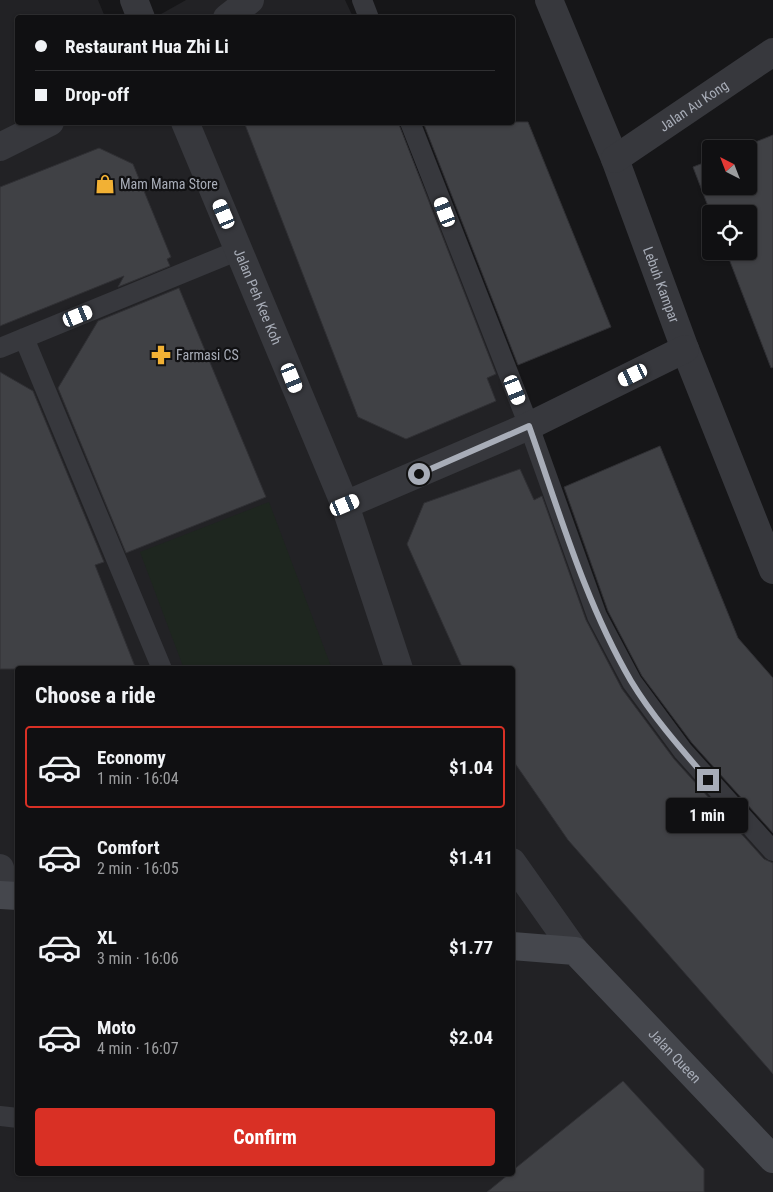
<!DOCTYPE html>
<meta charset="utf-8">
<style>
body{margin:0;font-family:"Roboto Condensed",sans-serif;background:#19191b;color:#f1f3f6;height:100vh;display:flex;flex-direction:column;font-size:19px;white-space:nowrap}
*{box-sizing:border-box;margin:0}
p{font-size:16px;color:#9c9d9f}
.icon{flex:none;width:28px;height:28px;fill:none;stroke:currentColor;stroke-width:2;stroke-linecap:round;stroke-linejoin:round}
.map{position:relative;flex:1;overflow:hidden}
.side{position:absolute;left:15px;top:666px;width:500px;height:510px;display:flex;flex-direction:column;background:#101012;border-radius:5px;box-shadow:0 1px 4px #0004,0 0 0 1px #303032}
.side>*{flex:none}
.banner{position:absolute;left:15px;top:15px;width:500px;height:110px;border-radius:5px;box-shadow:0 1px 4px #0004,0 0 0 1px #303032;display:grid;align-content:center;height:110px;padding:0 20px;background:#101012}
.needle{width:32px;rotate:318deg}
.fabs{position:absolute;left:702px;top:140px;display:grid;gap:10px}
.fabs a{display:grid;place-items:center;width:55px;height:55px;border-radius:5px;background:#101012;box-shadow:0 1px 4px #0004,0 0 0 1px #303032;font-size:25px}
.end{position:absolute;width:22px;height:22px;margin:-11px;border:6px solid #a8adb8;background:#111;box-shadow:0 0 0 2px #111}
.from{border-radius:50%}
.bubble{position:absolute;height:35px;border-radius:5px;background:#101012;box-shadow:0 1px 4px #0004,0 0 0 1px #303032;font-size:16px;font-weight:700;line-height:35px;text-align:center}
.car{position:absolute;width:15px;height:30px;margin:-15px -8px;border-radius:6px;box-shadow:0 0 4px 1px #0007;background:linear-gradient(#fff 24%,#345 0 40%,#fff 0 76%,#345 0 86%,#fff 0)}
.banner b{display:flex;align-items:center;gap:18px;height:48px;font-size:19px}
.banner b+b{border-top:1px solid #303032}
.banner i{width:12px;height:12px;background:#f1f3f6}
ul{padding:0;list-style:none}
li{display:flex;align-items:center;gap:15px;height:82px;margin:0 10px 8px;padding:0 10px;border:2px solid transparent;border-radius:5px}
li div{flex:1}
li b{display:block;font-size:19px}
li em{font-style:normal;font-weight:700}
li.active{border-color:#d93025}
li>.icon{width:45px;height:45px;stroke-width:1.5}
h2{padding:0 20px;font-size:22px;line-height:60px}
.button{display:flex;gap:10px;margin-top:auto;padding:10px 20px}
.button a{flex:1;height:58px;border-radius:5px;background:#d93025;color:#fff;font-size:20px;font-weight:700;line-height:58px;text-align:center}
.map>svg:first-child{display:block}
.built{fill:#222225;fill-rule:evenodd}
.green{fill:#1e261f}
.building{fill:#404145;stroke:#303034}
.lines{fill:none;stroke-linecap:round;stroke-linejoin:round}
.service{stroke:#37383d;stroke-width:20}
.minor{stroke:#37383d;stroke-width:28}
.secondary{stroke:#45474d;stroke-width:28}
.route{stroke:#a8adb8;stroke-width:6}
.labels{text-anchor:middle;stroke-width:4.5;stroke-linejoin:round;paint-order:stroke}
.street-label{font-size:14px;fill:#a8adb8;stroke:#111113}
.poi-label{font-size:14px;fill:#a8adb8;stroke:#111113;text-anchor:start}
</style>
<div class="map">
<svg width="773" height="1192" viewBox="0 0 773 1192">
<rect width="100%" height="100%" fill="#161618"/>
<path class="built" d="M0 0H98L105 17 18 18V122L397 123 644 701 773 845V1192H0ZM18 669H512V1174H18Z
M186 0H345L353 17 154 18Z"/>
<path class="green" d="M269 502 332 669H184L140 552Z"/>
<path class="building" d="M244 122H398L496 374 487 378 496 401 406 439 358 417Z
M423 122H528L611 327 518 365Z
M773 135V367L771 368 726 251H749V214H711L693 167 711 160V186H749V149H738Z
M99 148 133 164 171 257 167 259 170 266 118 287 124 276 0 326V187Z
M179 288 266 497 126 553 58 388 98 321Z
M0 372 33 391 104 562 95 565 136 669H0Z
M660 446 738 638 773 678V833L692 743 642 676 608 611 564 487Z
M520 469 534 500 542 496 586 620 622 689 674 759 764 859 773 863V1074L568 840 512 759V669H463L407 544 424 503Z
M623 1081 704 1169V1192H487L509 1174H512V1171Z"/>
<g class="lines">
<path class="service" d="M362 0 369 18
M410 122 529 426 597 616 632 682 683 751 773 851
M24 338 162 669
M0 348 239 250
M0 1116 18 1118"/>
<g class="minor">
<path d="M134 0 141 18"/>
<path id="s1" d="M549 0 615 159 685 349 773 570"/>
<path d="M227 18 250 0"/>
<path id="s2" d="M185 122 345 505 399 669"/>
<path d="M0 147 50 122"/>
<path id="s3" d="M615 159 773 52"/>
<path d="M345 505 529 426 685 349"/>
<path d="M512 862 575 951"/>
<path d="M0 868 8 895"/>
</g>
<g class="secondary">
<path d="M0 895 18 896"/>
<path id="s4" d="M512 946 575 951 773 1159"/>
</g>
</g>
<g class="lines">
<path class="route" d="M419 474 529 426C559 511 585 602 631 681 652 716 681 749 708 780"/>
</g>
<defs>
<symbol id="shop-bare" viewBox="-9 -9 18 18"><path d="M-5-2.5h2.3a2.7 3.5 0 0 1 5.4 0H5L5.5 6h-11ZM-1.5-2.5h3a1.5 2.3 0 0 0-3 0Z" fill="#f2b134" stroke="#111113" stroke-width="2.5" paint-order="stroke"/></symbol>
<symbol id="pharmacy-bare" viewBox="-9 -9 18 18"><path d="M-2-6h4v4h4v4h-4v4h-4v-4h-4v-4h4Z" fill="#f2b134" stroke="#111113" stroke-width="2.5" paint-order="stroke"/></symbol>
</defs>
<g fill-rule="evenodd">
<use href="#shop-bare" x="91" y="170" width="28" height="28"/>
<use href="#pharmacy-bare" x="147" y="341" width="28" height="28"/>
</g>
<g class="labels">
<g class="street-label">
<text dy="5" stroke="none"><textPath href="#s3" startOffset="95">Jalan Au Kong</textPath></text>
<text dy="5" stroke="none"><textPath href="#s1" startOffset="306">Lebuh Kampar</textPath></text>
<text dy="5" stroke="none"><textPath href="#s2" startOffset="189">Jalan Peh Kee Koh</textPath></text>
<text dy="5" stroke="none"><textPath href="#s4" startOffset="208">Jalan Queen</textPath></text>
</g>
<g class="poi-label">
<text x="120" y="189">Mam Mama Store</text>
<text x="176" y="360">Farmasi CS</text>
</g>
</g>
</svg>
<div class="fabs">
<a><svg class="needle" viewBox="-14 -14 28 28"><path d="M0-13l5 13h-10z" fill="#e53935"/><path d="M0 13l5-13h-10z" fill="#9c9d9f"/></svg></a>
<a><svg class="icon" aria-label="locate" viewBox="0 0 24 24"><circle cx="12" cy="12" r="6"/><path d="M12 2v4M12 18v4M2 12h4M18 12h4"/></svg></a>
</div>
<i class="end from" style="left:419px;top:474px"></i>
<i class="end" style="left:708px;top:780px"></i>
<div class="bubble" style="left:666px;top:798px;width:82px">1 min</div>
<i class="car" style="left:445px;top:212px;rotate:339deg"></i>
<i class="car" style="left:224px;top:214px;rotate:337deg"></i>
<i class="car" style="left:78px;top:316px;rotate:68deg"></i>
<i class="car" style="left:633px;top:375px;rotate:244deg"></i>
<i class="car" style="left:292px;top:378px;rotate:158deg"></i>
<i class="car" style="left:515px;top:390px;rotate:158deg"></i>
<i class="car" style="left:345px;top:505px;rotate:67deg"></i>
<div class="banner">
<b><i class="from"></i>Restaurant Hua Zhi Li</b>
<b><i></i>Drop-off</b>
</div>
<section class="side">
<h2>Choose a ride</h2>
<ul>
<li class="active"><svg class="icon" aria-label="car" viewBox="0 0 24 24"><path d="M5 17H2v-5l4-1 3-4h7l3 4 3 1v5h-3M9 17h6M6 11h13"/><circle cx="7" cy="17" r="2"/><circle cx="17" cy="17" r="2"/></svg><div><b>Economy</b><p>1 min · 16:04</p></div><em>$1.04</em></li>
<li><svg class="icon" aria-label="car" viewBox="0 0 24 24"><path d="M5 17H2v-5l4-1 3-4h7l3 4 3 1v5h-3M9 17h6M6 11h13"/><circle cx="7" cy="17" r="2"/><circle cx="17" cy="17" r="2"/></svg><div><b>Comfort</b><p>2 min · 16:05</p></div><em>$1.41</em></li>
<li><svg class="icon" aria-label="car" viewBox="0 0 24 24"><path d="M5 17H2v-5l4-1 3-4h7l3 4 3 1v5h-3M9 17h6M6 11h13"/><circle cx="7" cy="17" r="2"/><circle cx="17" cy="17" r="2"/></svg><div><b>XL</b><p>3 min · 16:06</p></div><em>$1.77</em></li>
<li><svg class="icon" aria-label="car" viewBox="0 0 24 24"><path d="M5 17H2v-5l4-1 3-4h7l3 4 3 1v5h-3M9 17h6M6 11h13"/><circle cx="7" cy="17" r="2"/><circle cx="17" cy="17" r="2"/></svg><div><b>Moto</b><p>4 min · 16:07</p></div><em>$2.04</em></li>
</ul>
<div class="button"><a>Confirm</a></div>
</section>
</div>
